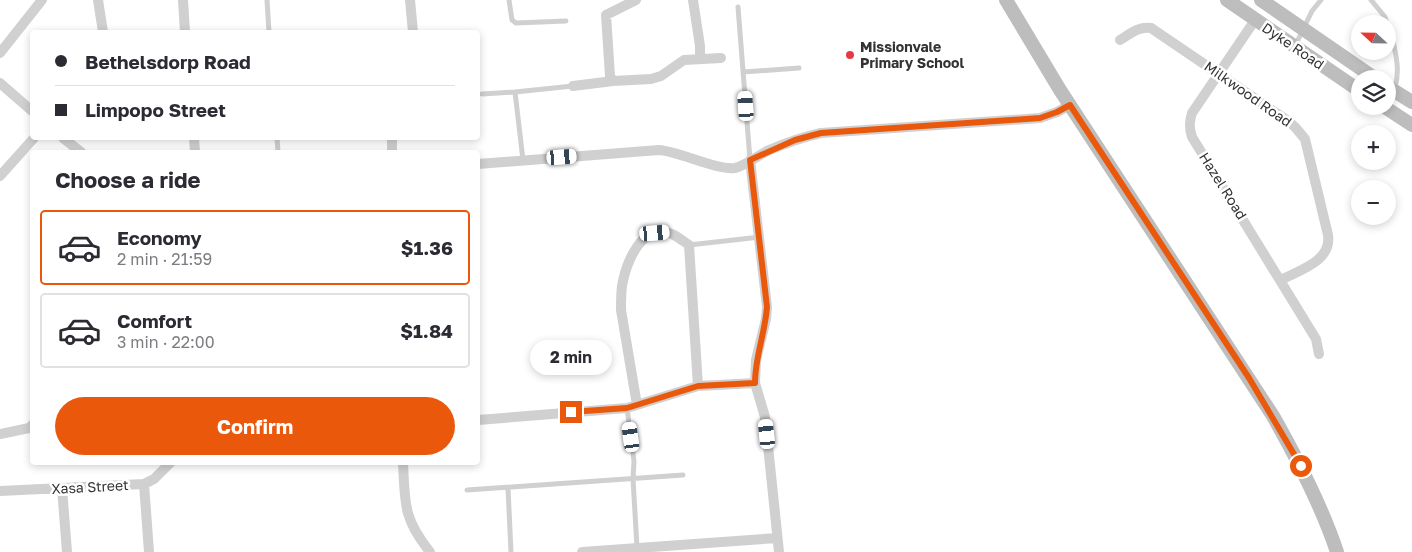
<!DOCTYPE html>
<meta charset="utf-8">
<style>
body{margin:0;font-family:"Golos Text",sans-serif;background:#f2f2f3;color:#2b2b33;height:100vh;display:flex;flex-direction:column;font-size:19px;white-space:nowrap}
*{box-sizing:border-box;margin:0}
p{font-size:16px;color:#7c7c81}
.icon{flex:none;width:28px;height:28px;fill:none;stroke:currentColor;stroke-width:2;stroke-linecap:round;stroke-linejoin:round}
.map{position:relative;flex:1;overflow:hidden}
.details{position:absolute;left:30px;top:150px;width:450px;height:315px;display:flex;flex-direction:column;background:#fff;border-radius:5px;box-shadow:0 2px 8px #0003}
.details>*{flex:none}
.banner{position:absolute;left:30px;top:30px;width:450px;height:110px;border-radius:5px;box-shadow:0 2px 8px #0003;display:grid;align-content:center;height:110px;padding:0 25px;background:#fff}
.needle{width:32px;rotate:292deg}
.controls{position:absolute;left:1351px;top:15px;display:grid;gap:10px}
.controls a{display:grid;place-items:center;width:45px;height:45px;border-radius:50%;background:#fff;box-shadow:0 2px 8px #0003;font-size:25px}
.end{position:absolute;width:22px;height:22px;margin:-11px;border:6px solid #ea580c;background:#fff;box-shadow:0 0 0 2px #fff}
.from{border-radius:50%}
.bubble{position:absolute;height:35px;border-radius:18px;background:#fff;box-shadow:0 2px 8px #0003;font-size:16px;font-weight:700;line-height:35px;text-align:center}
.car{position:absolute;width:15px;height:30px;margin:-15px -8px;border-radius:6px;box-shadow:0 0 4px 1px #0007;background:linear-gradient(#fff 24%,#345 0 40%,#fff 0 76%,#345 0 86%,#fff 0)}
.banner b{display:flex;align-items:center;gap:18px;height:48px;font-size:19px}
.banner b+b{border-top:1px solid #e1e1e2}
.banner i{width:12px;height:12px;background:#2b2b33}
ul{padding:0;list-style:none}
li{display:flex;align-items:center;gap:15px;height:75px;margin:0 10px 8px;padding:0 15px;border:2px solid #e1e1e2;border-radius:5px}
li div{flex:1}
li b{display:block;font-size:19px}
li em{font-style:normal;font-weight:700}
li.active{border-color:#ea580c}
li>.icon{width:45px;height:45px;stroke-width:1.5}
h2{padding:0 25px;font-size:22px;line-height:60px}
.button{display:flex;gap:10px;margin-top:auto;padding:10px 25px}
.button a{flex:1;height:58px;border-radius:30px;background:#ea580c;color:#fff;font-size:20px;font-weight:700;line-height:58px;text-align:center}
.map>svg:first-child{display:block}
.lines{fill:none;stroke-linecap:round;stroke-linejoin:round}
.lane{stroke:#d0d0d0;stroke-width:5}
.street{stroke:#d0d0d0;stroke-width:10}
.secondary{stroke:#bdbdbd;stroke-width:14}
.route{stroke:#ea580c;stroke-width:6}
.poi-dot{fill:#e63946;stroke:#fff;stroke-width:2}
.labels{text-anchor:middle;stroke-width:5;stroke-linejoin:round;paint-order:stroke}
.street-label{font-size:14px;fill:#333;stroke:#fff}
.poi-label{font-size:14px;font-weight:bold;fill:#333;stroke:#fff;text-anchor:start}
</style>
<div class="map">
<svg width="1412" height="552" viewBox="0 0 1412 552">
<rect width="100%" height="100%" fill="#fff"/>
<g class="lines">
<path class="lane" d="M267 0 269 32
M509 0 512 20 516 23 566 21
M1371 0 1385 17 1387 24
M738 7 750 160
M1388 24C1395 47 1405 80 1388 100
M1296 44 1312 11 1321 0
M743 72 799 68
M515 92 523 160
M482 94 515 92 573 86
M277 138 278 152
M689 245 760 237
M627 408 634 461 633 479 637 547
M508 488 511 552
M467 490 683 475"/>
<path class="street" d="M98 0 103 32
M183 0 185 32
M410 0 413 32
M636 0 606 15 610 76 613 81 651 79 661 76 684 60 721 58
M693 0 700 46V59
M1255 20 1192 113C1189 122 1189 128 1192 137L1316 339 1319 354
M1120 40C1130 34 1139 26 1151 28L1288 121 1295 127 1305 139 1328 235C1332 261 1300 270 1281 280
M0 53 42 0
M0 83 32 111
M573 86 613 81
M63 138 81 152
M194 138 195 152
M392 138V152
M750 160 767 307 766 319 756 360 755 383 765 417 779 552
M478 164 659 150C681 152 716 170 735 168 745 166 759 155 769 150 786 143 803 137 821 133L1040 118 1057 112 1070 105
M0 176 34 138
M637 405 621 310C621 302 621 294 622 286 626 263 642 221 672 234 678 237 683 241 689 245L698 386
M478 420 627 408 698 386 755 383
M0 434 29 428 32 425
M403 462C405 504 403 518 430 552
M144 484 149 552
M62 488 67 552
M0 491 144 484 154 479 171 462
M582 552 777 538"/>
<path class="secondary" d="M1006 0 1060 90 1273 416C1298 460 1321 504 1337 552
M1227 0 1360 91
M1261 0 1376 79
M1388 87 1412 102
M1383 106 1412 125"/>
</g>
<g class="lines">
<path class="route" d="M571 412 627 408 698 386 755 383C755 357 765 333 767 307L750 160 795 140 821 133 1040 118 1057 112 1070 105 1249 378 1301 466"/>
</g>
<circle class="poi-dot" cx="850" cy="55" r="5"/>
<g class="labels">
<g class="street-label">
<text transform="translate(1293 46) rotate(34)" y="5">Dyke Road</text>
<text transform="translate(1248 94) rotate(35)" y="5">Milkwood Road</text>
<text transform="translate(1223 186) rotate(58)" y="5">Hazel Road</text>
<text transform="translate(90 487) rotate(-3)" y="5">Xasa Street</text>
</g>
<g class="poi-label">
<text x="860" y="52">Missionvale<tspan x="860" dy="16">Primary School</tspan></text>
</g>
</g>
</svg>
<div class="controls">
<a><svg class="needle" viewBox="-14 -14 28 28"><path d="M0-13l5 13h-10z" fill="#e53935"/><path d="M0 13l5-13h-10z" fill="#7c7c81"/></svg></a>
<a><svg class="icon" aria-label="layers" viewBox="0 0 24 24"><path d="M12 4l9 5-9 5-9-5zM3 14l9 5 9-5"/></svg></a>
<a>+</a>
<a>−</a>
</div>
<i class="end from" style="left:1301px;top:466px"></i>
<i class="end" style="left:571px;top:412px"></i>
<div class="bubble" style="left:530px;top:340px;width:82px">2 min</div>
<i class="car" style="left:746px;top:106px;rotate:356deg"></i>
<i class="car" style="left:562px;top:157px;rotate:86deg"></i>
<i class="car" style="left:655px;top:233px;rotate:85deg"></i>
<i class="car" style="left:767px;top:434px;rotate:354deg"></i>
<i class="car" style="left:631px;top:437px;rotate:352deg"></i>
<div class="banner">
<b><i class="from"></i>Bethelsdorp Road</b>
<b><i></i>Limpopo Street</b>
</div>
<section class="details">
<h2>Choose a ride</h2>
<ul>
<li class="active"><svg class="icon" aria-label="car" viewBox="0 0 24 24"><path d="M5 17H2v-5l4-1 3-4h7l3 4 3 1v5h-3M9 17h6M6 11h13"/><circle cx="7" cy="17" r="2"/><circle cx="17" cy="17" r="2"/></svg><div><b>Economy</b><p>2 min · 21:59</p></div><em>$1.36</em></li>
<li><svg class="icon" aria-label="car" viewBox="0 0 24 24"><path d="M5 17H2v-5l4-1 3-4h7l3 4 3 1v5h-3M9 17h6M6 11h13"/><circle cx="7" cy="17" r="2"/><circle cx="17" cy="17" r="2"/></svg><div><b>Comfort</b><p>3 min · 22:00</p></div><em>$1.84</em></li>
</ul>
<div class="button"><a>Confirm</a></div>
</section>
</div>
